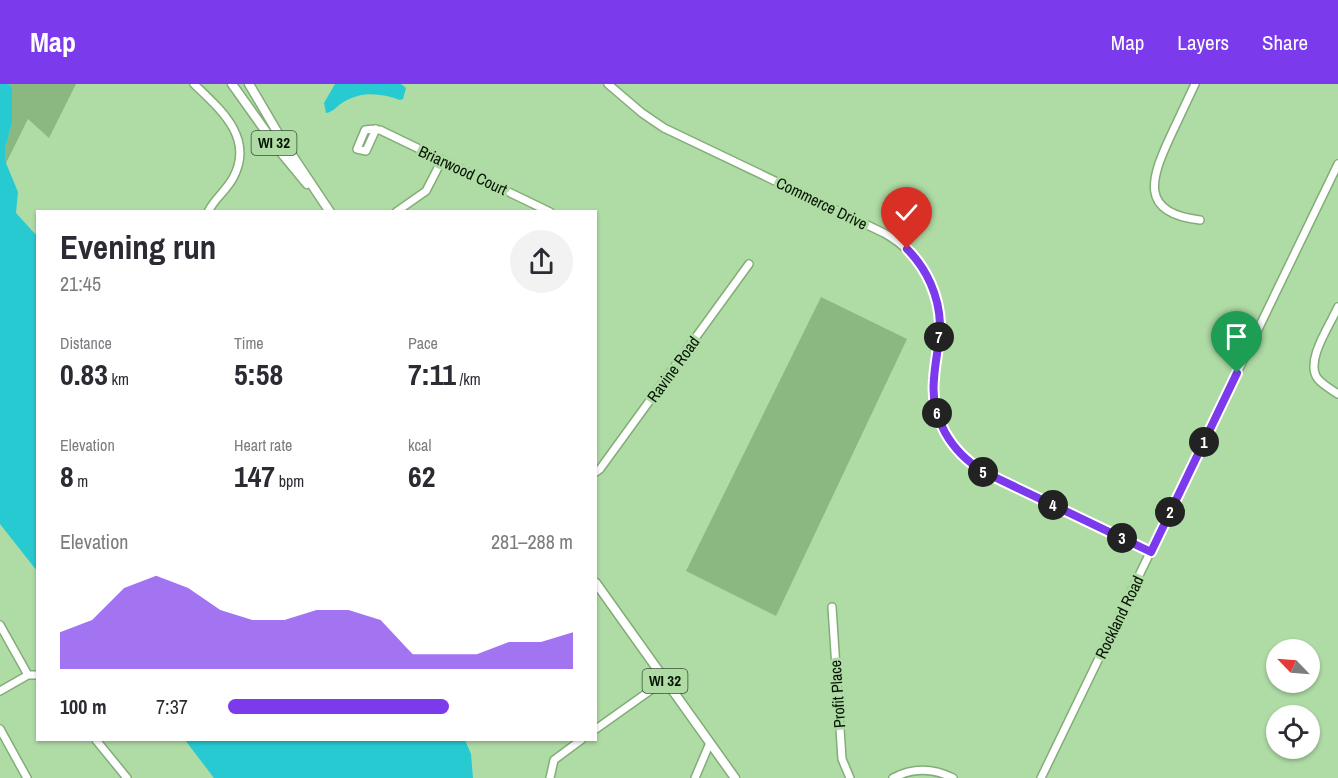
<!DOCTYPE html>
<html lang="en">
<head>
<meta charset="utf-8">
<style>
  body { margin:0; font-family:"Archivo Narrow",sans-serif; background:#f2f2f3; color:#2b2b33; height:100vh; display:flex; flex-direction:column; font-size:22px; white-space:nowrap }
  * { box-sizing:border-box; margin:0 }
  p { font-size:20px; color:#7c7c81 }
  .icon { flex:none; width:33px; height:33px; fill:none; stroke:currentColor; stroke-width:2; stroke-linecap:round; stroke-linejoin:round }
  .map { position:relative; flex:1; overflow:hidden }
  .drawer { position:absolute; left:36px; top:126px; width:561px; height:531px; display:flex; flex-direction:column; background:#fff; border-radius:0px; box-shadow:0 2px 4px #0004 }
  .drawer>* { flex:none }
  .needle { width:39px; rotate:295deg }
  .buttons { position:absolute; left:1266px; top:555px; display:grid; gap:12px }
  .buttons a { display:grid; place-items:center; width:54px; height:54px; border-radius:50%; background:#fff; box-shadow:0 2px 4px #0004; font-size:30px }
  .pin { position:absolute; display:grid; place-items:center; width:51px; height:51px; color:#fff; margin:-62px -26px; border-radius:50% 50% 50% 0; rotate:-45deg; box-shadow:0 0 6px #0007 }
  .pin .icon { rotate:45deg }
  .km { position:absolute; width:30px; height:30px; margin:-15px; border-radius:50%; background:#222; color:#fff; font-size:16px; line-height:30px; text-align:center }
  .round { display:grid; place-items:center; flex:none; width:63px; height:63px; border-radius:32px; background:#f2f2f3 }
  .head { display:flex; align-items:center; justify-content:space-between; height:102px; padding:0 24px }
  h1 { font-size:33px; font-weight:800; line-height:45px }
  .metrics { display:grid; grid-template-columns:repeat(3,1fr); gap:9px; height:102px; padding:6px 24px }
  .metrics div { display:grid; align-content:center }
  .metrics b { font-size:30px; font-weight:800 }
  .metrics small { font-size:16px; font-weight:400 }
  .metrics p { font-size:16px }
  .chart { height:168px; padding:12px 24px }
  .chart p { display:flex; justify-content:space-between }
  .chart svg { width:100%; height:108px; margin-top:6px; fill:#7c3aed; opacity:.7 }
  ul { padding:0 24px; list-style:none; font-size:20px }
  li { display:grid; grid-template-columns:96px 72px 1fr; align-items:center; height:45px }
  li i { height:15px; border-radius:8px; background:#7c3aed }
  header { display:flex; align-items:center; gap:36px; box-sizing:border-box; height:84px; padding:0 30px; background:#7c3aed; color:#fff }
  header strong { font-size:28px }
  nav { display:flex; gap:33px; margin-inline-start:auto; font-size:21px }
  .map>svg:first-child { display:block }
</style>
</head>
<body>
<header>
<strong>Map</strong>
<nav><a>Map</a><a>Layers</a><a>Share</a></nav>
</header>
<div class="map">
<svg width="1338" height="694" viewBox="0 0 1338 694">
  <rect width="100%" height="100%" fill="#afdba5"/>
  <path fill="#8bb780" d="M9 0H76L49 54 28 35 6 79 5 65 12 39V3Z
    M821 213 907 255 776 532 686 487Z"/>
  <path fill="#28cad1" d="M0 0H9L12 3V39L5 65 6 79 18 108 16 129 37 152V487L0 440Z
    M335 0H401L406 4 403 15 400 16C380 9 361 7 342 19 336 23 333 28 326 29L324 19Z
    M185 656H465L471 670 473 694H214Z"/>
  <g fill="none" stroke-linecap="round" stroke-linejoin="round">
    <g stroke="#83ad78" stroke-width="10">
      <path id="minor" d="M194 0C220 25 255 54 233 94 226 107 214 115 208 128
        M608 0 642 29 664 44 884 149C917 167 940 203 940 242 940 260 935 279 933 297 931 335 951 369 984 388L1151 468
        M1195 0C1187 17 1179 34 1171 51 1151 94 1138 129 1200 136
        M376 45 366 67 357 65 365 46C370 45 375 45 380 46L550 128
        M396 128 426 107 442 76
        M1338 223C1330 241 1304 278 1318 295 1323 301 1332 306 1338 310
        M596 388 600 385 749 180
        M832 523 842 675 850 694
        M0 541 28 591
        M28 591H38
        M0 607 28 591
        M0 645 27 694
        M596 645 665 596
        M96 656 127 694
        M550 694 554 676 581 656
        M695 694 709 661
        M893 694C914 683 933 684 953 694
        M1041 694 1338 80"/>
    </g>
    <g stroke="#83ad78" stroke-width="11">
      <path id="major" d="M232 0 279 66 307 100
        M249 0 282 56 330 128
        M596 499 735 694"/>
    </g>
    <use href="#minor" stroke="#fff" stroke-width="7"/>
    <use href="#major" stroke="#fff" stroke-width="8"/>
  </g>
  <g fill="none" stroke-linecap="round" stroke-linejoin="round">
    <g stroke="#fff" stroke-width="12">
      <path id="route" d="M907 165C927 185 939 212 940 240 940 258 935 277 934 295 930 334 951 368 984 388L1151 468 1237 289"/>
    </g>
    <use href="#route" stroke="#7c3aed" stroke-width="8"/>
  </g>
  <g text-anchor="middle" stroke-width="6" stroke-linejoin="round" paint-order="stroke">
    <g fill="#afdba5" stroke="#395034" stroke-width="1.5">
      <rect x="251.5" y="47" width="45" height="24" rx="4.5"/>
      <rect x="642.5" y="585" width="45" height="24" rx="4.5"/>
    </g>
    <g font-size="15" font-weight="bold" fill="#061503">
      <text x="274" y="64">WI 32</text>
      <text x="665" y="602">WI 32</text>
    </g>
    <g font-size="16" fill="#061503" stroke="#afdba5">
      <text transform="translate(463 86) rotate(25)" y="6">Briarwood Court</text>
      <text transform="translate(822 119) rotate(26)" y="6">Commerce Drive</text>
      <text transform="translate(673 285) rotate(-54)" y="6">Ravine Road</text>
      <text transform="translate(1119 533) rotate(-64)" y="6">Rockland Road</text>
      <text transform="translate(837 610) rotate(-94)" y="6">Profit Place</text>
    </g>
  </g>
</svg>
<div class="buttons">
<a><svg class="needle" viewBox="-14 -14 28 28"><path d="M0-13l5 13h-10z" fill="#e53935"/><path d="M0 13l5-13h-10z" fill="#7c7c81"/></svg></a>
<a><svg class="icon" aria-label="locate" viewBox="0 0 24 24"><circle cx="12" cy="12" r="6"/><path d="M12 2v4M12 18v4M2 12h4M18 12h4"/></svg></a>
</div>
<div class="pin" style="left:1237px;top:289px;background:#1e9e55"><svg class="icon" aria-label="arrive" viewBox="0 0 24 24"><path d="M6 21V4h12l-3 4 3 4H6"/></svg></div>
<div class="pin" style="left:907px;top:165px;background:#d93025"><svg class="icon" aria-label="check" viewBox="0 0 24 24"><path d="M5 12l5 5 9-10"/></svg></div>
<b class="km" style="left:1204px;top:358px">1</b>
<b class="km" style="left:1170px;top:428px">2</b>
<b class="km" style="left:1122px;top:454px">3</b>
<b class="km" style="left:1053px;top:421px">4</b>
<b class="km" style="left:983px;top:388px">5</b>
<b class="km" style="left:937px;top:329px">6</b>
<b class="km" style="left:939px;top:253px">7</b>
<section class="drawer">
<div class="head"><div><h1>Evening run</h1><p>21:45</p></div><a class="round"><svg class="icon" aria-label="share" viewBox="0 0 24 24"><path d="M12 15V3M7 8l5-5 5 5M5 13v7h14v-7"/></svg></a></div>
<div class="metrics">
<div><p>Distance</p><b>0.83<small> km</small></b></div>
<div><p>Time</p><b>5:58</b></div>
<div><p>Pace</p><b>7:11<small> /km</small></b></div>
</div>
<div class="metrics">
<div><p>Elevation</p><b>8<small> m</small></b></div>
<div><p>Heart rate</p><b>147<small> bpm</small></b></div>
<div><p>kcal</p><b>62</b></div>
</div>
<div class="chart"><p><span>Elevation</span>281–288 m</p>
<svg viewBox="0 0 160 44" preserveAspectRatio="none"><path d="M0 44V29L10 24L20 11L30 6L40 11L50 20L60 24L70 24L80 20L90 20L100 24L110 38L120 38L130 38L140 33L150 33L160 29V44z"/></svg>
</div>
<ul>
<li><b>100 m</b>7:37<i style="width:64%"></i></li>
</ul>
</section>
</div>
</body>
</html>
